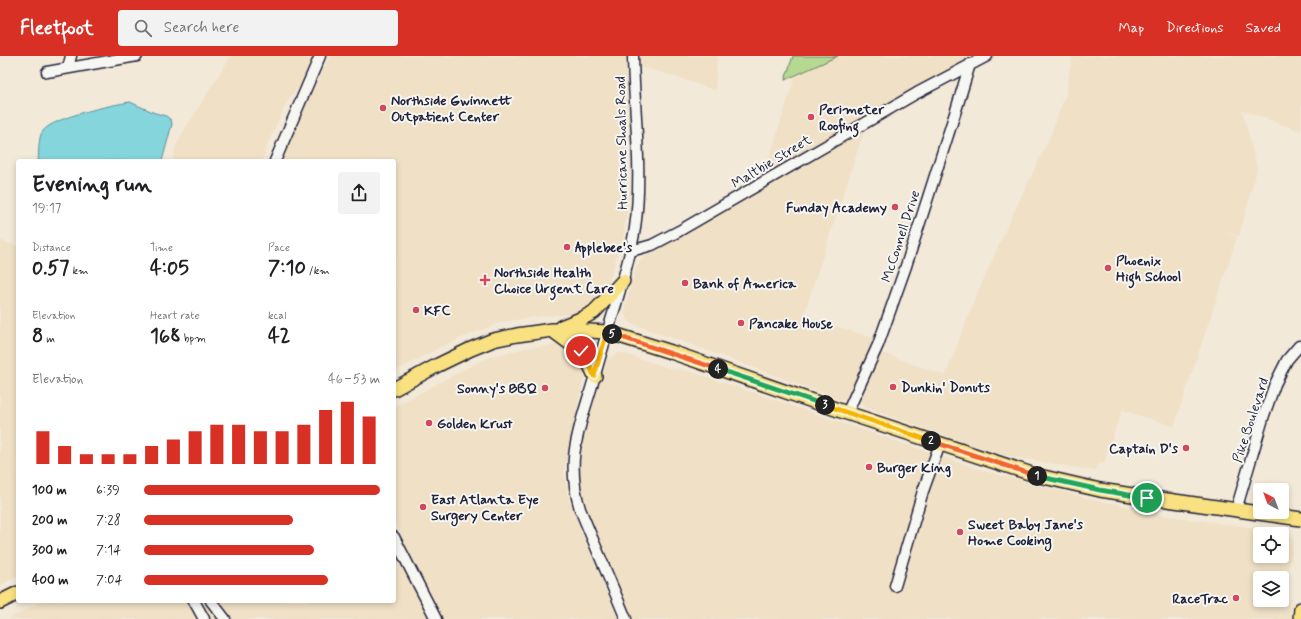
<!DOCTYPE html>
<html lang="en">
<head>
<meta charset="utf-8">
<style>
  body { margin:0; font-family:Mynerve,sans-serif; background:#f2f2f2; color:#202124; height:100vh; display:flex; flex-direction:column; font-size:15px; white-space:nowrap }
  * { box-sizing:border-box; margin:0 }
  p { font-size:13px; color:#757577 }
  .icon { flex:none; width:22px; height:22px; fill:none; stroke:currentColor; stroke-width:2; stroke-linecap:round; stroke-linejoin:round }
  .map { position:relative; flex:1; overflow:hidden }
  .panel { position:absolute; left:16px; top:103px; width:380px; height:444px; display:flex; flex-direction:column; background:#fff; border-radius:4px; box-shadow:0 2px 6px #0003 }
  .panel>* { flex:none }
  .needle { width:26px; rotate:319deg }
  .tools { position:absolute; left:1253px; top:427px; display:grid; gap:8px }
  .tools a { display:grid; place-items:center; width:36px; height:36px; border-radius:4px; background:#fff; box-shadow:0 2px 6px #0003; font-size:20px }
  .pin { position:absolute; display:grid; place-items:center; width:34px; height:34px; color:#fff; margin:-17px; border:2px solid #fff; border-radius:50%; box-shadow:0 1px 4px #0007 }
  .km { position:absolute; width:20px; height:20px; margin:-10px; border-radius:50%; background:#222; color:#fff; font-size:11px; line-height:20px; text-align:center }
  .round { display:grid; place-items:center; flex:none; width:42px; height:42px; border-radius:4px; background:#f2f2f2 }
  .head { display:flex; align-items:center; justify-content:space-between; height:68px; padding:0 16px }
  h1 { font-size:22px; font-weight:700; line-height:30px }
  .figures { display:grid; grid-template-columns:repeat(3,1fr); gap:6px; height:68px; padding:4px 16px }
  .figures div { display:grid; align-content:center }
  .figures b { font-size:20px; font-weight:700 }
  .figures small { font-size:11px; font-weight:400 }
  .figures p { font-size:11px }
  .chart { height:112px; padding:8px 16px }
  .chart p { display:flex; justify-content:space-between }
  .chart svg { width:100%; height:72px; margin-top:4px; stroke:#d93025; stroke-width:6 }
  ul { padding:0 16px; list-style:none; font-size:13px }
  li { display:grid; grid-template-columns:64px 48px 1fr; align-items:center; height:30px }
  li i { height:10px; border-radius:5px; background:#d93025 }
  header { display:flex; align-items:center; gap:24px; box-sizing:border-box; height:56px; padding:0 20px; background:#d93025; color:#fff }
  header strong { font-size:19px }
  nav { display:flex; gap:22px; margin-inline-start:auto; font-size:14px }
  .search { width:280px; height:36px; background:#f2f2f2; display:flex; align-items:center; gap:10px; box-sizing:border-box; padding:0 14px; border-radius:4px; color:#757577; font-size:15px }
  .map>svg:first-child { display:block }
</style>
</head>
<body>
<header>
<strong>Fleetfoot</strong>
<div class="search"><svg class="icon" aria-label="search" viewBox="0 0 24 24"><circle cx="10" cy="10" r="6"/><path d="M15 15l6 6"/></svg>Search here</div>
<nav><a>Map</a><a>Directions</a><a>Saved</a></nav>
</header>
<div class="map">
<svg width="1301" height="563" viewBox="0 0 1301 563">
  <rect width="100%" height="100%" fill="#f2e9d8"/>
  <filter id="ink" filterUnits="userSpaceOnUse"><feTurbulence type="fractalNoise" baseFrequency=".025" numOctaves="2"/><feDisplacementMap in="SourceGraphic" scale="8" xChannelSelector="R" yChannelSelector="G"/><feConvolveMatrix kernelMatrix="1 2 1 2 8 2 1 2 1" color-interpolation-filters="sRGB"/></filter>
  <g filter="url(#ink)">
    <path fill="#efe0c6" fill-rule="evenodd" d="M231 0H316L301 28 290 41 284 52 268 87 262 105H173L175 93 185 73Z
      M330 0H626L629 139 623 184 617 199 606 234 588 253 575 258 542 260 501 266 442 290 394 316V105H281L286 87Z
      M639 0H717L715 34 661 16 639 11Z
      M834 0H977L907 36 764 119 795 21Z
      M1072 0H1301V75L1242 54 1257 113 1239 180 1213 172 1237 181 1174 370 1122 354 1103 408 1099 407 1095 415 999 398 866 352 862 349 860 343 878 297 885 298 945 320 975 243 1006 173 1049 83 1066 38Z
      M865 72 803 260 876 283 851 338 848 341 841 344 701 292 633 268 626 262 624 256 625 252 637 209 644 201Z
      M0 185 18 190V520L0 529Z
      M557 289 565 290 575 295 584 309V320L567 398 564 417 567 436 572 453 618 563H440L405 496 402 481 394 466V351L465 313 490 301 527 292Z
      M621 297 669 312 692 316 984 415 1094 444 1153 455 1159 459 1285 476 1294 485 1289 511 1287 541 1291 556 1290 563H631L584 447 579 424 577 407 579 392 589 355 607 305 615 298ZM1260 478H1282V500H1260ZM1260 522H1282V544H1260Z
      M394 494 430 563H9L42 545H394Z"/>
    <path fill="#b5d892" stroke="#6c7d66" d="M793 0H838L785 24Z"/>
    <path fill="#84d6dc" stroke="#5d8e9c" d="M130 46 155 57 166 60 171 64 172 68 162 105H38C39 98 38 80 43 75 54 61 111 49 130 46Z"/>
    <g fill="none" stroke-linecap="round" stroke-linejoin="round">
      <g stroke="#22223b" stroke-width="13">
        <path id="minor" d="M68 12 71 0
          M47 16 137 0
          M275 105 320 0
          M631 195 652 189 679 175 917 37 987 0
          M847 357 878 289 906 210 957 51 970 8
          M1236 454 1264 359 1275 328 1287 304 1299 290H1301
          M394 481 436 563
          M895 530 923 435 940 388
          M194 545 204 563
          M211 545 225 563
          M626 563 580 453C565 403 579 374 593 326 600 300 608 274 616 248 623 223 631 198 635 172 643 115 634 57 633 0"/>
      </g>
      <g stroke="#22223b" stroke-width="16">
        <path id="major" d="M561 271 583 262 594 256 623 225
          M552 274 579 294 588 305 595 320
          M394 333 438 309 471 293 493 284 517 279 552 274H570L607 276 671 296 847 357 1035 419 1100 434 1139 440 1301 463
          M0 546 18 537
          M1300 563 1301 553"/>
      </g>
      <use href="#minor" stroke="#f6f6f2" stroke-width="10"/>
      <use href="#major" stroke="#f9e181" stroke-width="13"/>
    </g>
  </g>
  <g fill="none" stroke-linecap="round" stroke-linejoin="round" filter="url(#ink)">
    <g stroke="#fff" stroke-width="8">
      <path id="split-1" d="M1037 420 1100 434 1147 442"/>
    </g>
    <g stroke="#fff" stroke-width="8">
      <path id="split-2" d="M931 385 1037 420"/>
    </g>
    <g stroke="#fff" stroke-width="8">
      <path id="split-3" d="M825 349 931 385"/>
    </g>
    <g stroke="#fff" stroke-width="8">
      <path id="split-4" d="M718 313 825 349"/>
    </g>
    <g stroke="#fff" stroke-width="8">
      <path id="split-5" d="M612 278 718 313"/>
    </g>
    <g stroke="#fff" stroke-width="8">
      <path id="split-6" d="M581 295 588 305 594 320 607 276 612 278"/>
    </g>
    <use href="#split-1" stroke="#22a559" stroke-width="5"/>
    <use href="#split-2" stroke="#f0652b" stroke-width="5"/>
    <use href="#split-3" stroke="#f5b400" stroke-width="5"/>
    <use href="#split-4" stroke="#22a559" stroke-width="5"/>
    <use href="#split-5" stroke="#f0652b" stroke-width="5"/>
    <use href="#split-6" stroke="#f5b400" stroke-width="5"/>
  </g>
  <g fill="#d1495b" stroke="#f6f6f2" stroke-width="1.5">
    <circle cx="383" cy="52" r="4"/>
    <circle cx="811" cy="61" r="4"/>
    <circle cx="895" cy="151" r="4"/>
    <circle cx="567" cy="191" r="4"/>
    <circle cx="1108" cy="212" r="4"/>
    <path d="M483 218h4v4h4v4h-4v4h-4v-4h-4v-4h4z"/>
    <circle cx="685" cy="227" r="4"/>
    <circle cx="416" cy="254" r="4"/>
    <circle cx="741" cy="267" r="4"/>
    <circle cx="893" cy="331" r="4"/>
    <circle cx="545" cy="332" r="4"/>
    <circle cx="429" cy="367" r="4"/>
    <circle cx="1186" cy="392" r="4"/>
    <circle cx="869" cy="411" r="4"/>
    <circle cx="423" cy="451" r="4"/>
    <circle cx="960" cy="476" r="4"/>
    <circle cx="1236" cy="542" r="4"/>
  </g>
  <g text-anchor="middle" stroke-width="4" stroke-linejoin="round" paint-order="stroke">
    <g font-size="14" font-weight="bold" fill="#22223b" stroke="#f6f6f2" text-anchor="start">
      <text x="391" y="49">Northside Gwinnett<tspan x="391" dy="16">Outpatient Center</tspan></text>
      <text x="819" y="58">Perimeter<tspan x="819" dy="16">Roofing</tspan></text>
      <text x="887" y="156" text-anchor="end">Funday Academy</text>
      <text x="575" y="196">Applebee's</text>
      <text x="1116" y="209">Phoenix<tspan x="1116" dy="16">High School</tspan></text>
      <text x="494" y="221">Northside Health<tspan x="494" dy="16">Choice Urgent Care</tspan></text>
      <text x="693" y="232">Bank of America</text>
      <text x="424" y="259">KFC</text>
      <text x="749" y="272">Pancake House</text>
      <text x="901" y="336">Dunkin' Donuts</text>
      <text x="537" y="337" text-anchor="end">Sonny's BBQ</text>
      <text x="437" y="372">Golden Krust</text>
      <text x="1178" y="397" text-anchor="end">Captain D's</text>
      <text x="877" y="416">Burger King</text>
      <text x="431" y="448">East Atlanta Eye<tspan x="431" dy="16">Surgery Center</tspan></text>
      <text x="968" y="473">Sweet Baby Jane's<tspan x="968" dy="16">Home Cooking</tspan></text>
      <text x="1228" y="547" text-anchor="end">RaceTrac</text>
    </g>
    <g font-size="14" fill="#22223b" stroke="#f6f6f2">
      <text transform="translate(621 87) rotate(-91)" y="5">Hurricane Shoals Road</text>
      <text transform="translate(771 105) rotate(-31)" y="5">Maltbie Street</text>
      <text transform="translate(900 180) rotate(-72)" y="5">McConnell Drive</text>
      <text transform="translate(1250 364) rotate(-72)" y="5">Pike Boulevard</text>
    </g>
  </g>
</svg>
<div class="tools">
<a><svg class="needle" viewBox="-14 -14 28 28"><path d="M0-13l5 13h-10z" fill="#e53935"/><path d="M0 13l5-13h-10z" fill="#757577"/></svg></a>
<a><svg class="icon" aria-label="locate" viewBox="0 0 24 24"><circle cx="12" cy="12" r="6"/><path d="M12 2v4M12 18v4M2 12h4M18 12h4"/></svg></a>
<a><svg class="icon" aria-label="layers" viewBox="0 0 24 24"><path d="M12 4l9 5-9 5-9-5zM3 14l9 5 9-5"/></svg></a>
</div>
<div class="pin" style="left:1147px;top:442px;background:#1e9e55"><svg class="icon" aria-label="arrive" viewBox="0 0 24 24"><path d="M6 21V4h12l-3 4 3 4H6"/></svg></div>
<div class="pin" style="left:581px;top:295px;background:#d93025"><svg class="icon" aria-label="check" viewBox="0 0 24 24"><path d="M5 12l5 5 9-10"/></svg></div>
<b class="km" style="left:1037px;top:420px">1</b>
<b class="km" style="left:931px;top:385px">2</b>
<b class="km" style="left:825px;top:349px">3</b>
<b class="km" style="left:718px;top:313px">4</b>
<b class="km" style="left:612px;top:278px">5</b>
<section class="panel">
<div class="head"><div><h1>Evening run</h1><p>19:17</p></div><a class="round"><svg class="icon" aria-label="share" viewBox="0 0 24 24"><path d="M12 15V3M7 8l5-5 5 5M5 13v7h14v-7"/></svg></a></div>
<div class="figures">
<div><p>Distance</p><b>0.57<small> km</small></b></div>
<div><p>Time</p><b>4:05</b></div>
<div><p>Pace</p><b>7:10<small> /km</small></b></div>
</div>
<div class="figures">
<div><p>Elevation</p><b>8<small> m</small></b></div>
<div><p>Heart rate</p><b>168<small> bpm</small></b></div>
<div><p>kcal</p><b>42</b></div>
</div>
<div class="chart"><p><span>Elevation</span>46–53 m</p>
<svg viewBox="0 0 160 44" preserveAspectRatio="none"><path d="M5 44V24M15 44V33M25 44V38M35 44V38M45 44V38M55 44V33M65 44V29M75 44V24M85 44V20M95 44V20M105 44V24M115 44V24M125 44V20M135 44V11M145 44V6M155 44V15"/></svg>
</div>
<ul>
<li><b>100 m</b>6:39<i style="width:100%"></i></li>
<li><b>200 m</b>7:28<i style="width:63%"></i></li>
<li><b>300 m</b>7:14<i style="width:72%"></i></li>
<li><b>400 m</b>7:04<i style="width:78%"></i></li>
</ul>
</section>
</div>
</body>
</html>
